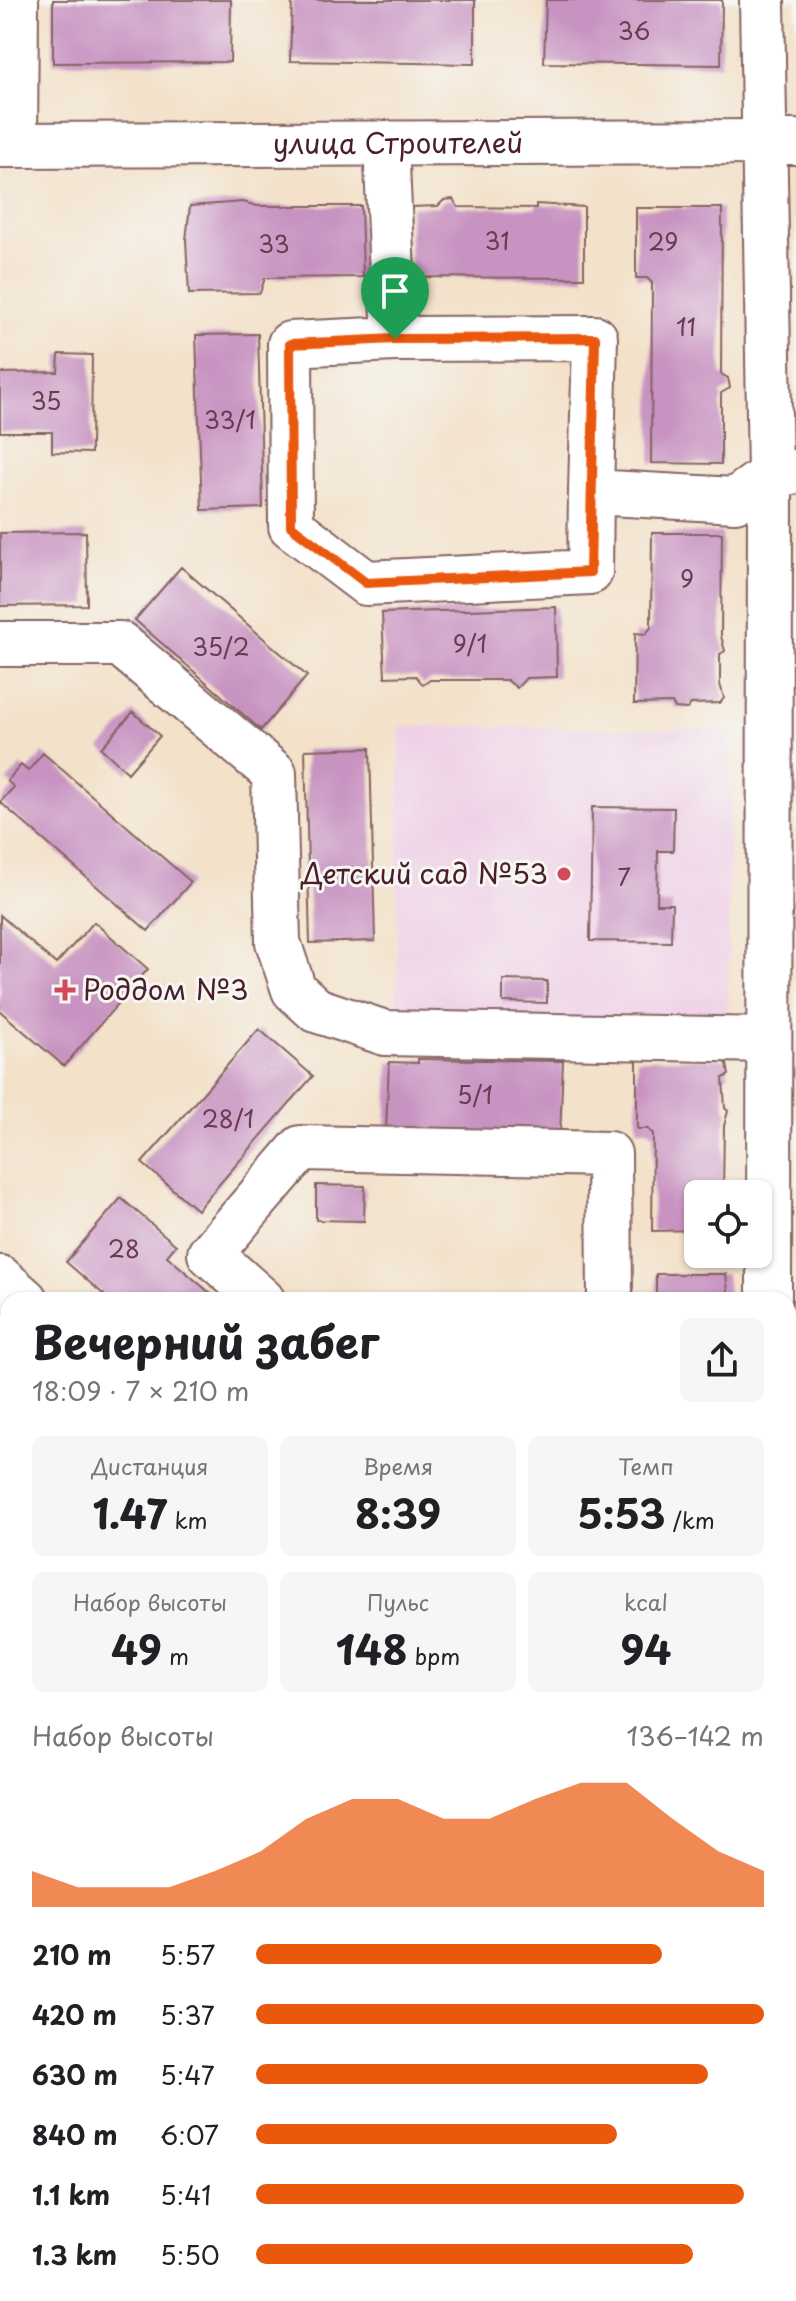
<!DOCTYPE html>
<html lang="ru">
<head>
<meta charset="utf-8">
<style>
  body { margin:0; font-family:"Playpen Sans",sans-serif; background:#f6f6f6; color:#202124; height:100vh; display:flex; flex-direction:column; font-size:30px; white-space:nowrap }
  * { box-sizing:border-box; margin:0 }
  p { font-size:26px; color:#757577 }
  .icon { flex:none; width:44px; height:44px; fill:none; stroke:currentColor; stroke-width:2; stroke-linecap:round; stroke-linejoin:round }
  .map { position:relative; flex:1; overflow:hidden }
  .drawer { position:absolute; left:0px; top:1292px; width:796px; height:1010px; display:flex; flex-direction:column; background:#fff; border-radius:24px 24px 0 0; box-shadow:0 2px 6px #0004 }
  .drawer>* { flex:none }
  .buttons { position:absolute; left:684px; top:1180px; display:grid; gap:16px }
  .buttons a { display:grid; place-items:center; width:88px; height:88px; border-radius:12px; background:#fff; box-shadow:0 2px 6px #0004; font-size:40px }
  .pin { position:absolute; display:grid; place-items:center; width:68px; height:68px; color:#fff; margin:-82px -34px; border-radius:50% 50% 50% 0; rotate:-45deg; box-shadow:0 0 8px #0007 }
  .pin .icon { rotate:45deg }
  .round { display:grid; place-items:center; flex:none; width:84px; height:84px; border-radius:12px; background:#f6f6f6 }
  .headline { display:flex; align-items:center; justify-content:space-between; height:136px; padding:0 32px }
  h1 { font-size:44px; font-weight:700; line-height:60px }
  .figures { display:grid; grid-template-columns:repeat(3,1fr); gap:12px; height:136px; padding:8px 32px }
  .figures div { display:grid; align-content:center; border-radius:12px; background:#f6f6f6; text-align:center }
  .figures b { font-size:40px; font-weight:700 }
  .figures small { font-size:22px; font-weight:400 }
  .figures p { font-size:22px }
  .chart { height:224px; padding:16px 32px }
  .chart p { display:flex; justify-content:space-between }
  .chart svg { width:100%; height:144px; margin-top:8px; fill:#ea580c; opacity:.7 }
  ul { padding:0 32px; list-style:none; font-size:26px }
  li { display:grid; grid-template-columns:128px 96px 1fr; align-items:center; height:60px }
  li i { height:20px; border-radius:10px; background:#ea580c }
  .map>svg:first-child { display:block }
</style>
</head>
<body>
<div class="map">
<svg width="796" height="2301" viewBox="0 0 796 2301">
  <rect width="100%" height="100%" fill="#f6f6f2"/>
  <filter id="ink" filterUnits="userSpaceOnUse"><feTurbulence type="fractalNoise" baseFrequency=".0125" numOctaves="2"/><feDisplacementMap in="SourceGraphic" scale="16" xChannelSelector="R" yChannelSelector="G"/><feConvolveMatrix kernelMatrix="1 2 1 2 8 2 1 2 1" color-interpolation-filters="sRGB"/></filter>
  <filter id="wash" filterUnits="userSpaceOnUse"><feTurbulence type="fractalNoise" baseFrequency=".006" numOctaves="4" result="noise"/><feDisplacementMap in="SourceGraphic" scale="32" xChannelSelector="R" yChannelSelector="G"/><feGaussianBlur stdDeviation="1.8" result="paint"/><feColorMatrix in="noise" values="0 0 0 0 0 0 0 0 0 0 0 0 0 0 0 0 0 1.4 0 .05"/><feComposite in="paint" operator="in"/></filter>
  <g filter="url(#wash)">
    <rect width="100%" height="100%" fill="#f3e1c9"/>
    <path fill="#efd0e7" d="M400 726 730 730 728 1022 396 1018Z"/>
    <path fill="#89d896" stroke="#6a7c60" stroke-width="2" d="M0 1418 8 1425V2294H788V2213L796 2205V2301H0Z"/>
    <path fill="#6eb87f" stroke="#5c6c55" stroke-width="2" d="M0 1439 8 1446V1597L0 1589Z
      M0 1669 8 1675V1986L0 1989Z
      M0 2036 8 2056V2184L0 2188Z"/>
    <g id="blocks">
      <path fill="#c893c1" d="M53 0H231L230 62 53 63Z
        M292 0H475V64L290 61Z
        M546 0H722L721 65 544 63Z
        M453 199 458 207 536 208V204L584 207V278L410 277V207L438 206 444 200Z
        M243 202 257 206H361L363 277 265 278 260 293 189 294 186 240 190 206Z
        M636 208H722L721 374 728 378 730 388 721 393V464L651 463 652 283 647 278H636Z
        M258 334 263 508 202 510 196 335Z
        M59 354 92 355 91 453 52 452V432H0V373L58 372Z
        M86 532 87 605 0 606V533Z
        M652 533H722L721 636 725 651 720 654V684L724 698 720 703 691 704 687 709 675 708 672 703 634 704 635 633 646 634 651 627Z
        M181 567 307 676 261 730 135 620Z
        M556 607 557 677 526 678 517 688 507 680H430L423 685 416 676 385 677 382 613Z
        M133 712 160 736 128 773 101 748Z
        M370 748 375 941 310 943 305 750Z
        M43 753 191 882 148 931 0 802 14 787 7 781 21 765 28 771Z
        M592 807 674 808 673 851H658L657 904H672L671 942 590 941Z
        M0 915 56 964 94 922 148 969 64 1066 0 1011Z
        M503 980 547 981V1003L503 1002Z
        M259 1029 313 1076 197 1210 142 1163Z
        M418 1059 563 1061 560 1136 386 1130 389 1062 418 1063Z
        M637 1059H723L727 1064 729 1075 723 1078 725 1108 728 1111 724 1126 723 1194H698V1230L652 1231 653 1134 648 1129H637Z
        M316 1185 365 1186 364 1221 316 1220Z
        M121 1198 176 1245 167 1256 218 1300H110L66 1262Z
        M656 1274H726L729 1300H656Z
        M52 2294H250L258 2301H60Z"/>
    </g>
  </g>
  <g filter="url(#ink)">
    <use href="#blocks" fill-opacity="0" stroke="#856362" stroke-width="2"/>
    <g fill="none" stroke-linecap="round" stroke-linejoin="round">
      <g stroke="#856362" stroke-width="48">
        <g id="minor">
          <path d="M762 0 770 475 769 1300"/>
          <path d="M386 143 395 339 290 344 291 526 366 583 590 572 591 492"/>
          <path id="s1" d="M0 145 796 142"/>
          <path d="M15 145 16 0"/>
          <path d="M395 339 595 338 591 492 735 500 770 475 794 472"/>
          <path d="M0 644H120L274 773 278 942 294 990 316 1010 385 1033 769 1040"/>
          <path d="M262 1300 210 1254 301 1148 609 1154 610 1300"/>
          <path d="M788 1339H796"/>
          <path d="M788 1647 796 1646"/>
          <path d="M788 1847 796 1879"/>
          <path d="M0 1951 8 1975"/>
          <path d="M287 2294 295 2301"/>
        </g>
      </g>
      <g stroke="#856362" stroke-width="48">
        <path id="major" d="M0 1278 25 1300
          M0 1358 8 1365
          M788 1920 796 1924
          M788 2037 796 2041"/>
      </g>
      <path stroke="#856362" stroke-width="5" stroke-dasharray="2 6" stroke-linecap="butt" d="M796 1610V1539
        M0 2223 8 2215
        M544 2294 553 2301
        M665 2301 670 2294"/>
      <use href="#minor" stroke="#fff" stroke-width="44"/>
      <use href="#major" stroke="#fff" stroke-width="44"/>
      <path stroke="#4a1f2b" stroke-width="2" d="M0 1315 8 1322
        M0 1337 8 1344
        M788 1984 796 1987
        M788 2004 796 2007"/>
    </g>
  </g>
  <g fill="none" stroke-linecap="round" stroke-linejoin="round" filter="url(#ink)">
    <g stroke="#fff" stroke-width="16">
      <path id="route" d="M595 338 590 572 366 583 291 526 290 344 395 339Z"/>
    </g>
    <use href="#route" stroke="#ea580c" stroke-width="10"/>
  </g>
  <g fill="#d1495b" stroke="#f6f6f2" stroke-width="3">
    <circle cx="564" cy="874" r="8"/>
    <path d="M61 978h8v8h8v8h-8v8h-8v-8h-8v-8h8z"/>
  </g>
  <g text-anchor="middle" stroke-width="6" stroke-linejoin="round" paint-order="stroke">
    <g font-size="24" fill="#6a3c50">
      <text x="634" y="40">36</text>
      <text x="497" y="250">31</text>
      <text x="663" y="251">29</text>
      <text x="274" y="253">33</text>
      <text x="686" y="336">11</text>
      <text x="46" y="410">35</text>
      <text x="230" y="429">33/1</text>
      <text x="687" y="588">9</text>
      <text x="470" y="653">9/1</text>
      <text x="221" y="656">35/2</text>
      <text x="624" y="886">7</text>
      <text x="475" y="1104">5/1</text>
      <text x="228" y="1128">28/1</text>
      <text x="124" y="1258">28</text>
    </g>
    <g font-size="28" fill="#4a1f2b" stroke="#f6f6f2">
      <text dy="10" stroke="none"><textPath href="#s1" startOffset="398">улица Строителей</textPath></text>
    </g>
    <g font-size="28" fill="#4a1f2b" stroke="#f6f6f2" text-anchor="end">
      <text x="548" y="884">Детский сад №53</text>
      <text x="83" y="1000" text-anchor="start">Роддом №3</text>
    </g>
  </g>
</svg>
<div class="buttons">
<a><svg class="icon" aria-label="locate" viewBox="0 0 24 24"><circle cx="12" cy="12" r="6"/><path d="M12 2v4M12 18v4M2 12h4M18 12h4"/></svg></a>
</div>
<div class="pin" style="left:395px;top:339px;background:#1e9e55"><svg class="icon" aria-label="arrive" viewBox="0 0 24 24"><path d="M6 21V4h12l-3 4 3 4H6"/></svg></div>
<section class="drawer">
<div class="headline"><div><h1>Вечерний забег</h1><p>18:09 · 7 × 210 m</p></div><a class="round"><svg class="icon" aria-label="share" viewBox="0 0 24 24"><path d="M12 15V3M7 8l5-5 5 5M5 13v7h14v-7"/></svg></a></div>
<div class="figures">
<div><p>Дистанция</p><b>1.47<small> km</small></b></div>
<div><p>Время</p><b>8:39</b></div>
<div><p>Темп</p><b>5:53<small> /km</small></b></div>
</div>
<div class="figures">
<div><p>Набор высоты</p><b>49<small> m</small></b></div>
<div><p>Пульс</p><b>148<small> bpm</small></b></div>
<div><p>kcal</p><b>94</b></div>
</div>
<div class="chart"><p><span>Набор высоты</span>136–142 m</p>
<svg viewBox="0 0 160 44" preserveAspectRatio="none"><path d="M0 44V33L10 38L20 38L30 38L40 33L50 27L60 17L70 11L80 11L90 17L100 17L110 11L120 6L130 6L140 17L150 27L160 33V44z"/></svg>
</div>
<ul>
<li><b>210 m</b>5:57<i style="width:80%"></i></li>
<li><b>420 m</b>5:37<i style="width:100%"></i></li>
<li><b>630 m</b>5:47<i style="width:89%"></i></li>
<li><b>840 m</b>6:07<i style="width:71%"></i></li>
<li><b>1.1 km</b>5:41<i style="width:96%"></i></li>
<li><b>1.3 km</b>5:50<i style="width:86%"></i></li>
</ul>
</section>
</div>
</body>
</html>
